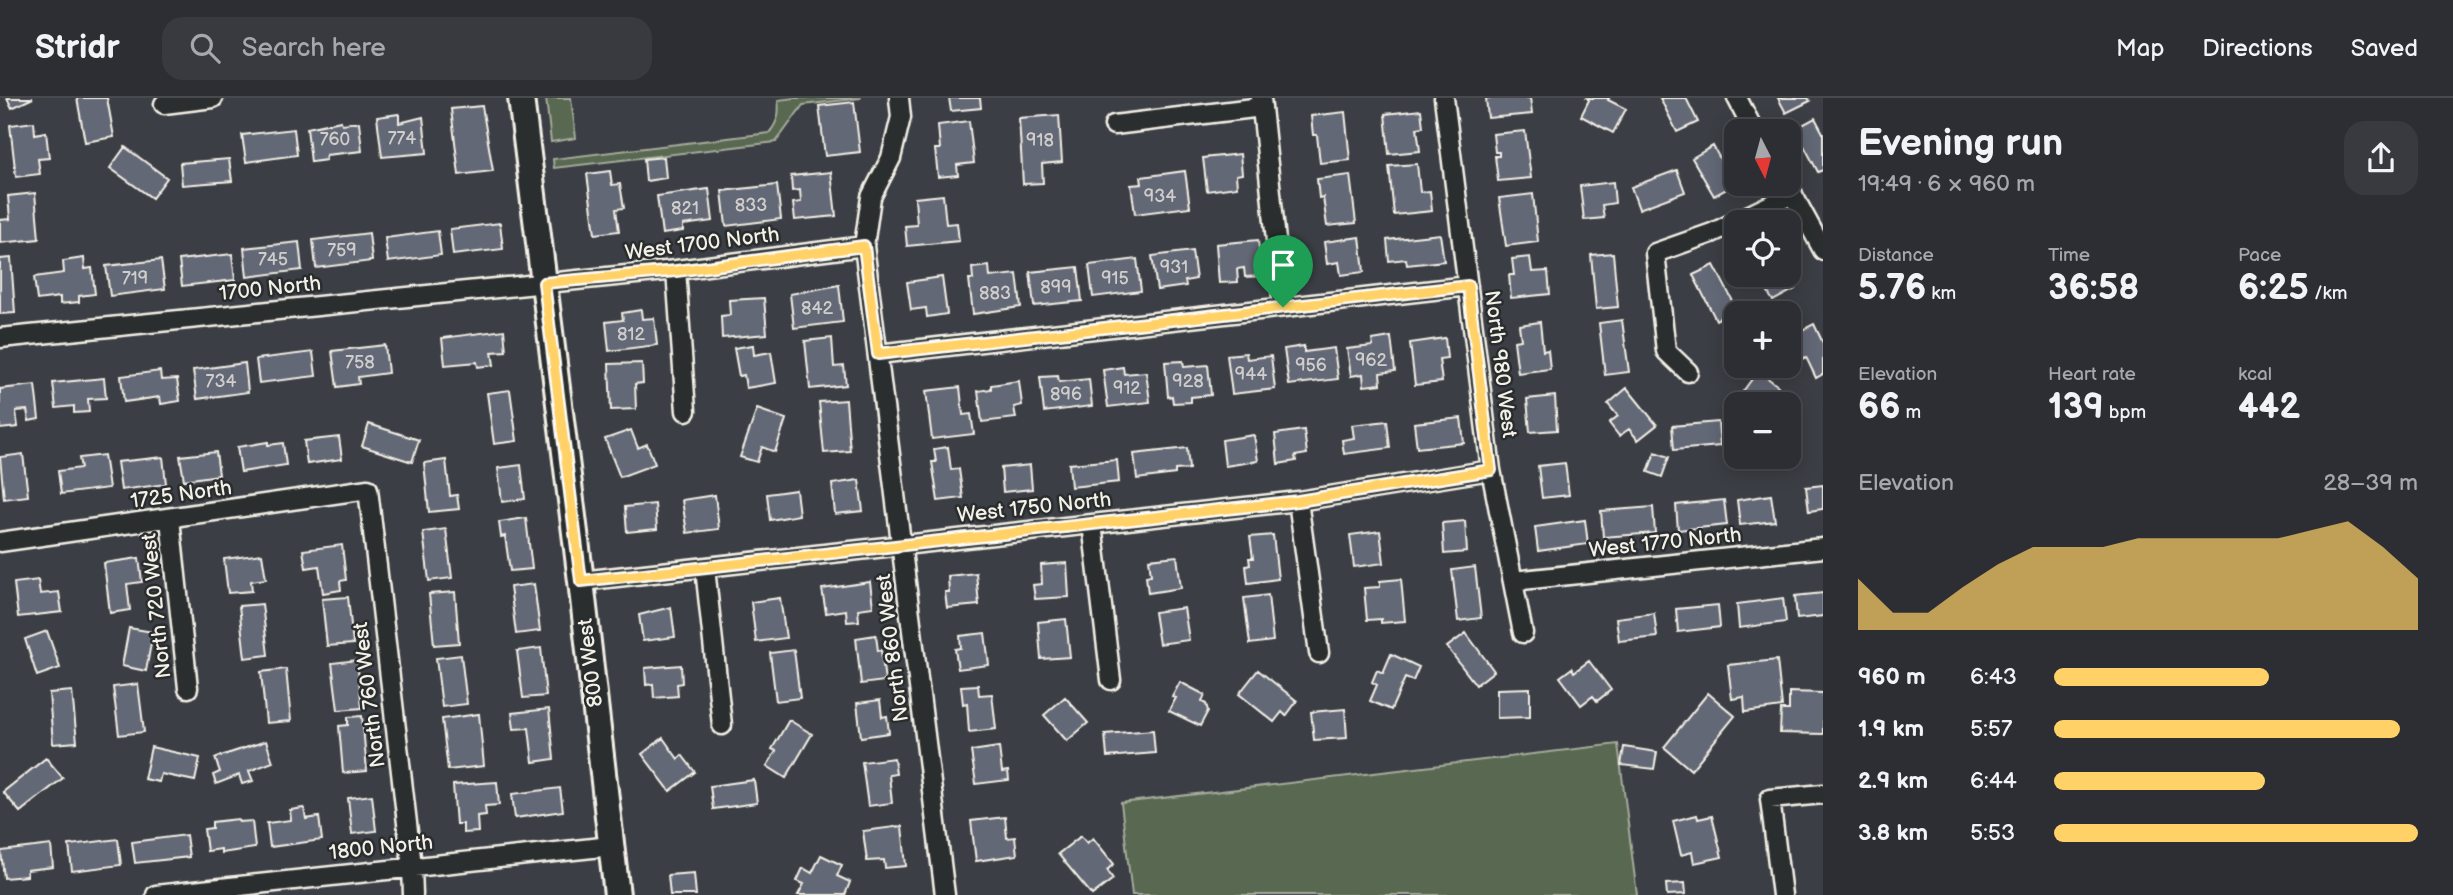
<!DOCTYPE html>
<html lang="en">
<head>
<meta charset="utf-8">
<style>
  body { margin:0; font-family:"Balsamiq Sans",sans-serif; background:#383a3f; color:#f1f3f6; height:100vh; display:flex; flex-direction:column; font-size:26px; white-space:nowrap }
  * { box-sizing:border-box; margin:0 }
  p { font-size:23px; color:#a6a8ac }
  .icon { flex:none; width:38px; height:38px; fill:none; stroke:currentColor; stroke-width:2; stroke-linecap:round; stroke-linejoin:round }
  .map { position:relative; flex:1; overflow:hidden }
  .side { display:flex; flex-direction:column; background:#2c2e33; width:630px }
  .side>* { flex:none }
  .needle { width:46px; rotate:174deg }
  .buttons { position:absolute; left:1724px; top:21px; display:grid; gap:14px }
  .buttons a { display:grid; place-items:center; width:77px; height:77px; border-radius:14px; background:#2c2e33; box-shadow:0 4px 18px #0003,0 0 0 2px #484a4e; font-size:35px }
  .pin { position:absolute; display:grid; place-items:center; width:60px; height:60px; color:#fff; margin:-72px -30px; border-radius:50% 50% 50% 0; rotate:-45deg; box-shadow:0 0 7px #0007 }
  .pin .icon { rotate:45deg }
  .round { display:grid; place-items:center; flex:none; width:74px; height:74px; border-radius:21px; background:#383a3f }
  .head { display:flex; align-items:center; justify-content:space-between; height:119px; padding:0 35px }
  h1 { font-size:38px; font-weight:800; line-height:52px }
  .metrics { display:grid; grid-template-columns:repeat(3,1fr); gap:10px; height:119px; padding:7px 35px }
  .metrics div { display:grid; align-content:center }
  .metrics b { font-size:35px; font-weight:800 }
  .metrics small { font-size:19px; font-weight:400 }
  .metrics p { font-size:19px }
  .chart { height:196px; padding:14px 35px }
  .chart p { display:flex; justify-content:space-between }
  .chart svg { width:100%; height:126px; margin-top:7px; fill:#ffd166; opacity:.7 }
  ul { padding:0 35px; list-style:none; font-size:23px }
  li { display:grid; grid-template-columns:112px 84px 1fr; align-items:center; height:52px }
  li i { height:18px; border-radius:9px; background:#ffd166 }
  header { display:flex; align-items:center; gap:42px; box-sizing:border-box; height:98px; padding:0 35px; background:#2c2e33; border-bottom:2px solid #484a4e }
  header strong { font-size:33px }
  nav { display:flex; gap:38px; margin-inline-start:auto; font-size:24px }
  .search { width:490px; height:63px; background:#383a3f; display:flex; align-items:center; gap:18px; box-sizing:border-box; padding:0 24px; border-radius:21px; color:#a6a8ac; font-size:26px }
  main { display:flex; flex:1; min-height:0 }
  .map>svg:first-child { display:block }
</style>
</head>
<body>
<header>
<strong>Stridr</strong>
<div class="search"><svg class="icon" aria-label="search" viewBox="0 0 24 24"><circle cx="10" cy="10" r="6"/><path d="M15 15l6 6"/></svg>Search here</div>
<nav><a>Map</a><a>Directions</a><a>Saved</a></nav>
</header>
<main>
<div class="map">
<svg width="1823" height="797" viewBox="0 0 1823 797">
  <rect width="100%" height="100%" fill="#3b3e44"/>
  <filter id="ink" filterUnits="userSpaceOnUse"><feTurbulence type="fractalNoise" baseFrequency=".0143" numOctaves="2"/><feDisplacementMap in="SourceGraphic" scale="14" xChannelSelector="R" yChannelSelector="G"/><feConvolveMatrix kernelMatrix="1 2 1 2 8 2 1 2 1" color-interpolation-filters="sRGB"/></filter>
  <g filter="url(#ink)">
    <path fill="#596851" stroke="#a6ac9c" stroke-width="2" d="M546 0H571L576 40 551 44Z
      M794 0H861L803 7 776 44 554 70 553 61 769 35C778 24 780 15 778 2Z
      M1618 646 1637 797H1132L1121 705Z"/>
    <path fill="#646776" stroke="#f4f1e8" stroke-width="2" d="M7 0H33L12 10Z
      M77 0H107L114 39 85 44Z
      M949 0H980L981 10 951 13Z
      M1486 0H1530L1532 16 1488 20Z
      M1587 0H1609L1608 2 1626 11 1613 35 1581 18 1589 2Z
      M1660 0H1686L1698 24 1677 34Z
      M1778 0H1808L1810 3 1786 15Z
      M854 4 860 54 825 58 819 8Z
      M482 8 493 73 459 77 451 11Z
      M1421 12 1423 29 1417 30 1420 53 1389 56 1385 16Z
      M1345 14 1350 62 1320 65 1317 37H1313L1311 18Z
      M399 16V25L423 19 427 55 382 59 377 19Z
      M1059 17 1062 64 1042 66 1043 85 1023 86 1019 20Z
      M1815 20 1823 35V72L1818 74 1795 31Z
      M341 23 342 26 359 24 362 53 326 57V62L311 64 307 30Z
      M969 23 974 65 957 67 958 77 938 79 935 51H940L938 27Z
      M34 24 35 36 46 34 49 60 38 61 40 76 16 79 10 27Z
      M294 31 297 57 246 64 242 37Z
      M1525 33 1531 80 1498 83 1495 58H1499V54H1495L1493 36Z
      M1713 48 1734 87 1714 98 1692 60Z
      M125 49 167 80 152 100 110 70Z
      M1240 56 1242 76 1236 77 1237 89 1207 93 1203 60Z
      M664 59 666 80 646 83 644 61Z
      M229 61 232 83 182 87 180 65Z
      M1417 66 1420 94 1430 93 1432 113 1394 117 1389 68Z
      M1677 72 1685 94 1639 111 1631 89Z
      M610 73 612 87 620 86 624 110 616 111 619 133 595 136 587 76Z
      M1185 73 1190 109 1135 116 1131 87 1142 86 1141 79Z
      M831 74 836 118 795 122 793 105 801 104 800 92 792 93 791 78Z
      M1350 77 1356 125 1327 128 1323 99 1319 100 1317 81Z
      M1613 84 1615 105 1602 107 1604 120 1584 122 1580 88Z
      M777 87 781 121 726 128 722 93Z
      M709 91 713 123 683 127V133L662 136 657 98Z
      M35 95 39 141 0 145V122L10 121 8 98Z
      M1533 96 1538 144 1506 148 1499 100Z
      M943 97 946 126 957 125 959 143 907 148 905 128 917 127 915 100Z
      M500 125 503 151 453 157 450 131Z
      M438 133 441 157 388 164 385 140Z
      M369 135 372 163 316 170 313 142Z
      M1440 136 1444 163 1407 167 1406 161 1389 163 1387 142Z
      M1360 139 1364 174 1341 177 1339 164 1327 166 1324 144Z
      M1258 142 1262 178 1245 179 1244 170 1237 171 1238 184 1219 185 1216 146Z
      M299 144 302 172 247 179 244 150Z
      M1192 153 1196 181 1185 183 1186 188 1157 192 1152 158Z
      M1613 155 1618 209 1596 211 1591 157Z
      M232 156 235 182 182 188 179 162Z
      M1530 159 1532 174 1548 173 1550 196 1511 200 1509 177H1514L1512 161Z
      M11 160 15 215 0 216V161Z
      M84 160 85 171 92 170 95 196 79 198V204L60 206V199L37 202 34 179 64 175 63 163Z
      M1137 161 1141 193 1093 199 1089 167Z
      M161 162 165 191 110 198 106 168Z
      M1714 167 1737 211 1716 222 1693 177Z
      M989 168 990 179 1017 176 1021 209 973 216 969 181H973L972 170Z
      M1078 169 1082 203 1034 208 1030 174Z
      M1757 177H1787L1795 191 1773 203Z
      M942 179 947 216 927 219 926 210 911 212 907 184Z
      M839 187 843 224 794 230 790 196Z
      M764 200 767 236 722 240 721 218 730 217 729 202Z
      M641 212 642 221 654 220 657 247 609 253 606 224 623 222 622 215Z
      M1622 222 1629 274 1605 277 1599 225Z
      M1540 224 1543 253 1548 252 1550 271 1518 275 1514 243 1521 242 1519 227Z
      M1814 226 1823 245V276L1816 280 1806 259 1798 263 1788 244V239Z
      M504 232 506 253 492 254 494 267 478 269 477 264 445 267 442 240Z
      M1391 239 1395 273 1380 275 1381 286 1364 288 1363 276 1351 278 1347 251 1373 248 1372 242Z
      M832 240 834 269 844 268 846 287 810 291 805 243Z
      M1445 240 1447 260 1439 261 1442 284 1415 287 1410 245Z
      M385 247 388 275 358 279 359 286 337 289 332 253Z
      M753 247 754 257 771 254 776 285 746 290 744 277 739 278 734 250Z
      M1304 248V254L1334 250 1338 281 1289 287 1284 251Z
      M313 254 316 278 259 285 256 261Z
      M1246 255 1247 261 1271 258 1275 291 1232 296 1227 257Z
      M1183 263 1184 269 1208 267 1211 297 1191 299V304L1173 305 1172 298 1168 299 1165 264Z
      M245 265 248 294 197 301 193 272Z
      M642 265 643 285 635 286 636 311 611 312 609 266Z
      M1123 269 1124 276 1146 274 1150 304 1108 309 1103 272Z
      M160 273 161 282 177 281 180 303 161 306 160 299 124 304 121 278Z
      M1758 273 1778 288 1764 306H1736V322L1727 315Z
      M1058 278 1059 284 1089 281 1092 308 1044 314 1040 279Z
      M104 280 106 300 88 301 89 314 74 315V308L56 310 53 285Z
      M1019 283 1022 307 1014 309 1016 320 982 324 978 293 991 291V287Z
      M35 287 39 321 29 323 27 312 16 313 18 329 0 331V291Z
      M960 289 963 317 971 316 974 336 932 341 926 293Z
      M1627 290 1657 327 1638 342 1629 331 1619 338 1609 325 1618 318 1608 306Z
      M510 292 517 343 494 346 487 295Z
      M1555 298 1557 332 1530 334 1527 301Z
      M846 302 850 353 824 355 819 304Z
      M757 311 786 321 775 354 762 349 757 364 740 359Z
      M1461 320 1464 345 1417 350 1414 325Z
      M1387 323 1390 350 1344 356 1342 342 1354 340 1352 327Z
      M1718 324 1720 348 1674 352 1672 328Z
      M369 326 419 342 412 364 362 348Z
      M631 332 638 350 647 346 655 366 620 379 605 341Z
      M1304 332 1307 356 1295 358 1296 363 1278 366 1275 336Z
      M1254 337 1258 363 1225 368 1222 342Z
      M339 339 342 361 307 366 304 343Z
      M268 344V347L283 345 286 367 241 374 237 349Z
      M948 349 951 372 959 371 963 400 938 403 932 364H936L934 351Z
      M1187 350 1189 371 1175 372V376L1137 381 1134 356Z
      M216 354 219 377 184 382 180 358Z
      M1655 354 1669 359 1662 379 1648 374Z
      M23 356 28 398 4 401 0 359Z
      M104 357 109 390 61 396 58 373 81 370 79 360Z
      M163 359 166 386 121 392 117 364Z
      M446 362 450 398 457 397 459 411 429 414 424 365Z
      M1117 362 1119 384 1071 389 1069 366Z
      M1565 365 1569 397 1542 400 1538 368Z
      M521 367 525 401 502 404 498 370Z
      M1030 367 1032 391 1003 394 1001 370Z
      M859 382 863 413 835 416 832 386Z
      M1823 387V411L1809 413 1806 389Z
      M796 392 799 417 770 422 767 396Z
      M715 397 719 431 687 435 682 402Z
      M1771 397 1775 423 1740 427 1737 402Z
      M1724 402 1727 427 1678 432 1676 407Z
      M655 406 657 431 627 434 625 409Z
      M1653 409 1655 435 1603 439 1601 413Z
      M526 420 532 471 510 473 505 438 501 439 499 424Z
      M1585 422 1588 446 1538 453 1535 429Z
      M1465 423 1467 454 1444 456 1442 425Z
      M446 431 452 480 429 483 423 434Z
      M1380 433 1384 465 1354 469 1350 437Z
      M1273 437 1278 481 1248 485 1246 468 1250 467 1249 460H1253L1250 439Z
      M342 447 346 482 340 483 341 492 323 495 319 468 306 470 303 452Z
      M262 456 266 481 251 483 252 493 228 495 224 461Z
      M1177 458 1181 490 1148 495 1146 478 1151 477 1149 461Z
      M139 460 142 484 127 486 130 512 110 515 104 465Z
      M1067 465 1069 499 1035 501 1033 487 1042 486 1041 467Z
      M1475 469 1481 520 1458 523 1452 472Z
      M976 475 979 507 947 510 945 494H949L948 478Z
      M1401 481 1405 523 1381 525V521L1367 522 1364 490 1380 489V483Z
      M38 482 40 496 59 494 62 514 18 519 14 485Z
      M870 484 873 509 858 511 859 523 847 524 846 512 826 515 822 491Z
      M534 486 540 533 516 536 510 489Z
      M455 494 459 545 434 547 429 496Z
      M1823 495V518L1797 521 1795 498Z
      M1268 497 1273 543 1250 546 1244 500Z
      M348 499 353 546 327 548 322 501Z
      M780 500 786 540 756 544 751 504Z
      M1783 500 1786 524 1739 530 1737 506Z
      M262 506 268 557 245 560 239 508Z
      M1718 507 1720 529 1678 534 1676 511Z
      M671 509 675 539 643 543 639 517Z
      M1184 510 1189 542 1159 546 1154 514Z
      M1654 515 1657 539 1619 543 1616 520Z
      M1066 521 1070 559 1041 561 1038 524Z
      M129 530 153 534 146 573 122 568Z
      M47 533 60 570 37 578 25 541Z
      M985 535 989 567 958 571 955 551 961 550 960 538Z
      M1466 535 1494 573 1476 587 1447 549Z
      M876 537 878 553 881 552 885 583 861 586 856 540Z
      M541 550 546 598 523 600 517 553Z
      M794 552 800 600 776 603 770 555Z
      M1391 556 1419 569 1413 583 1405 580 1391 612 1370 603 1377 587 1372 584 1377 572 1383 575Z
      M461 557 467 606 442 609 436 560Z
      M357 562 362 610 338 612 332 565Z
      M1777 562 1782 609 1745 614 1744 599 1732 601 1728 567Z
      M1589 563 1611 592 1597 603 1593 598 1581 607 1560 579 1572 570 1574 574Z
      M681 567 682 585 677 586 678 598 654 600 653 586 646 587 645 570Z
      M286 571 291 623 266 625 261 574Z
      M1258 572 1297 603 1286 618 1282 614 1274 624 1239 596Z
      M1180 584 1205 597 1202 604 1206 606 1208 613 1200 628 1169 613 1176 600 1172 599Z
      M138 586 144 634 119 637 113 589Z
      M978 587 979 597 992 596 996 631 969 634 967 605 963 606 961 588Z
      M1530 590V619L1497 620V591Z
      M72 593 77 644 53 646 49 595Z
      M1789 594 1823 595V636L1780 635 1781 612H1789Z
      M1708 595 1735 618 1691 672 1664 649Z
      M1065 599 1088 625 1067 643 1044 617Z
      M880 602 882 619 887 618 889 635 861 639 857 605Z
      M549 611 554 661 533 664 529 630 514 631 512 615Z
      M1345 611 1347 640 1314 642 1311 614Z
      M479 616 484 668 448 672 442 621Z
      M362 618 367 673 343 675 339 628 348 627V619Z
      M789 622 812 636 786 680 767 668 776 653 772 651Z
      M1153 632 1155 655 1107 659 1105 636Z
      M663 640 678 661 682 657 695 674 670 693 642 656Z
      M266 643 273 664 249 673 253 683 242 686 239 677 216 686 213 677 220 674 215 660Z
      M151 649 200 660 195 683 161 676 159 684 144 681Z
      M999 649 1002 674 1008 673 1009 682 976 686 971 653Z
      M1624 649 1657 654 1654 671 1621 667Z
      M46 660 63 680 20 714 3 694Z
      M894 660 896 676 889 677 892 705 868 708 862 664Z
      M754 682 757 705 713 711 710 688Z
      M497 684 499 707 485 708 486 717 477 718 478 734 463 735V726H456L453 687Z
      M560 690 563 713 515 720 512 696Z
      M372 697 376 733 352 736 348 700Z
      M304 710 306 721 319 719 322 742 270 749 267 725 291 722 290 712Z
      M1697 717 1698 721 1712 718 1722 759 1694 765 1692 754 1681 757 1673 723Z
      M1005 719 1007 740 1015 739 1017 757 976 763 971 723Z
      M238 721 239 724 252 723 255 750 221 755V751L207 753 204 731 212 730V724Z
      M902 728 906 768 885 770 884 762 867 763 863 733Z
      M186 737 189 759 135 765 132 744Z
      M1081 738 1087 745 1093 740 1114 766 1107 772 1113 781 1092 797 1058 756Z
      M118 741 121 767 72 773 69 747Z
      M51 747 53 769 27 772V778L4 780 1 753Z
      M821 757 842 767 837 778 850 784 845 797H798L804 786 797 783 803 770 812 775Z
      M694 775 696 797H670L668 777Z
      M1685 785 1686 796 1667 797 1666 786Z"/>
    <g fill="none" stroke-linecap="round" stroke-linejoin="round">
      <g stroke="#f4f1e8" stroke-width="23">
        <path id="street" d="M899 0 901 19 891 60 871 99 864 148 945 797
          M1261 0 1283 209
          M1444 0 1491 372 1523 535
          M1737 0 1754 33
          M164 6 213 0
          M1114 27 1262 9
          M1787 86 1823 152
          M676 172 686 313
          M0 240 676 172 864 148
          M878 256 1468 188
          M1688 274 1666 253 1655 155 1712 135 1793 96
          M1298 403 1319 555
          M170 421 188 590
          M1092 426 1111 582
          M0 444 368 391 412 768 413 797
          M705 470 722 627
          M581 483 1298 403 1491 372
          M1513 483 1823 450
          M156 797 611 748
          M1782 797 1770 701 1823 696"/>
      </g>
      <g stroke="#f4f1e8" stroke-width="30">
        <path id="secondary" d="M521 0 581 483 617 797"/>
      </g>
      <use href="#street" stroke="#2a2d2e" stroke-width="18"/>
      <use href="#secondary" stroke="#2a2d2e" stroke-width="24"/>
    </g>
  </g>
  <g fill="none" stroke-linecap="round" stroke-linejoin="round" filter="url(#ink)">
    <g stroke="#fff" stroke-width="14">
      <path id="route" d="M864 148 878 256 1468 188 1491 372 1298 403 581 483 544 185 676 173Z"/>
    </g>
    <use href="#route" stroke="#ffd166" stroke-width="9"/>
  </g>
  <g text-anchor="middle" stroke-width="5" stroke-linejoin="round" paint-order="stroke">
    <g font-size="18" fill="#d0cecc">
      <text x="402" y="46">774</text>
      <text x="335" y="47">760</text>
      <text x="1040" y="48">918</text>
      <text x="1160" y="104">934</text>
      <text x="751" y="113">833</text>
      <text x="685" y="116">821</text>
      <text x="342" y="158">759</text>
      <text x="273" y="167">745</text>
      <text x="1174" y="175">931</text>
      <text x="135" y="186">719</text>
      <text x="1115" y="186">915</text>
      <text x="1056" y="195">899</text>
      <text x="995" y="201">883</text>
      <text x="817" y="216">842</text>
      <text x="631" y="242">812</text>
      <text x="1371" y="268">962</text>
      <text x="360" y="270">758</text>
      <text x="1311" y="273">956</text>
      <text x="1251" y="282">944</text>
      <text x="221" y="289">734</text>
      <text x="1188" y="289">928</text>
      <text x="1127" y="296">912</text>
      <text x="1066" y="302">896</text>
    </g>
    <g font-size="21" fill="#f4f1e8" stroke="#2a2d2e">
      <text transform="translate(702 145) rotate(-7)" y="7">West 1700 North</text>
      <text transform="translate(270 190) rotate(-6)" y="7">1700 North</text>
      <text transform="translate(1501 266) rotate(83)" y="7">North 980 West</text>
      <text transform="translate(181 396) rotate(-8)" y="7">1725 North</text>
      <text transform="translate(1034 409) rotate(-6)" y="7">West 1750 North</text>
      <text transform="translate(1665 444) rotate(-6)" y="7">West 1770 North</text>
      <text transform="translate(156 508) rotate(-96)" y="7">North 720 West</text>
      <text transform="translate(892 550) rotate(-97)" y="7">North 860 West</text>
      <text transform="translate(590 565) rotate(-97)" y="7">800 West</text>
      <text transform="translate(369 597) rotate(-97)" y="7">North 760 West</text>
      <text transform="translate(381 749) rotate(-6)" y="7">1800 North</text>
    </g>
  </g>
</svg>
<div class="buttons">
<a><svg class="needle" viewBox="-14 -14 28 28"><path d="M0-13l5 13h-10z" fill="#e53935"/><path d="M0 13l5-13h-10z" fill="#a6a8ac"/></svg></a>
<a><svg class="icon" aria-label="locate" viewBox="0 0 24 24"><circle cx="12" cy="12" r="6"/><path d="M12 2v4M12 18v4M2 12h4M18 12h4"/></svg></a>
<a>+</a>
<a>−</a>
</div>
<div class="pin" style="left:1283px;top:209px;background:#1e9e55"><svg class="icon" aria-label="arrive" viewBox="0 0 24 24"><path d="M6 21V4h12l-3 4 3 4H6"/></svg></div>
</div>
<section class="side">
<div class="head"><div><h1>Evening run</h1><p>19:49 · 6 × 960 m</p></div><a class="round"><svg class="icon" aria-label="share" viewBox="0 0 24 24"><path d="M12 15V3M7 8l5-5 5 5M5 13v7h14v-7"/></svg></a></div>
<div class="metrics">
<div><p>Distance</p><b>5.76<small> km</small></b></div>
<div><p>Time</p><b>36:58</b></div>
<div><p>Pace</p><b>6:25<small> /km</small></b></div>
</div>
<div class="metrics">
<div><p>Elevation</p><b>66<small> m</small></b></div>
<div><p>Heart rate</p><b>139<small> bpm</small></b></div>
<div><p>kcal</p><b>442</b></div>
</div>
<div class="chart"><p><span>Elevation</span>28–39 m</p>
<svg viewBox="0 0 160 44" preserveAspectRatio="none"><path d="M0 44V26L10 38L20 38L30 29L40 21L50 15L60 15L70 15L80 12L90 12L100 12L110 12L120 12L130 9L140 6L150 15L160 26V44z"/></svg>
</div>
<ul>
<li><b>960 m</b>6:43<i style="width:59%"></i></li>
<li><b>1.9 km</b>5:57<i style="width:95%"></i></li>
<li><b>2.9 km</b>6:44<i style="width:58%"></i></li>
<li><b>3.8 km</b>5:53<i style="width:100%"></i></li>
</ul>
</section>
</main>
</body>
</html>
